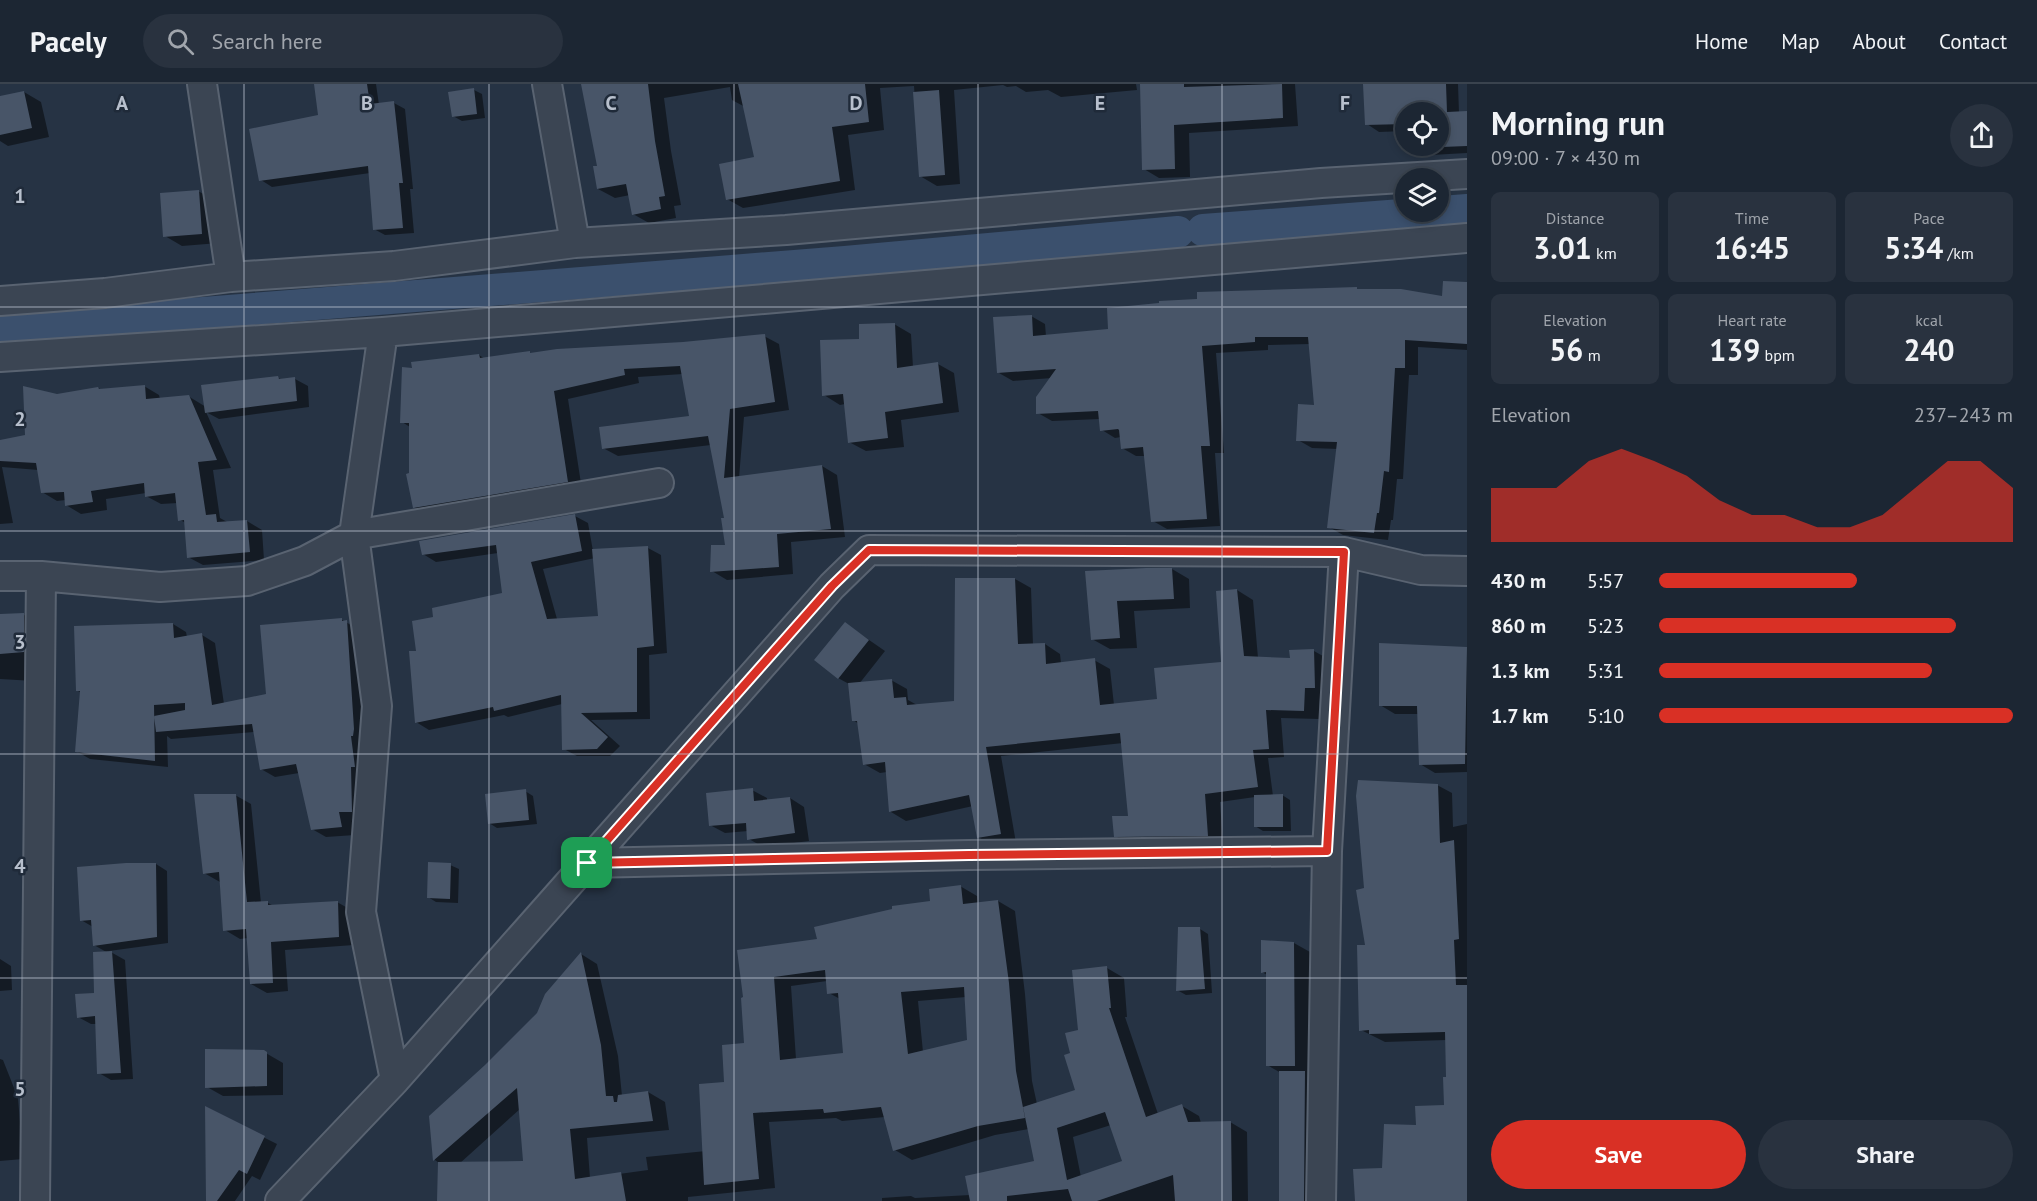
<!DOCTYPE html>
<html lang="en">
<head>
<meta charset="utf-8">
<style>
  body { margin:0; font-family:"PT Sans",sans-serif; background:#29323f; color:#f1f3f6; height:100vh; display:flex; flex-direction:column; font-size:22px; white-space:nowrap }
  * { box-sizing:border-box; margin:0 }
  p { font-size:20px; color:#a0a5ac }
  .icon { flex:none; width:33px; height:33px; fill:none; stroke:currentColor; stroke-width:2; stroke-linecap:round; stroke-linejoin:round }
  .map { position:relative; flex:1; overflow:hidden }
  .details { display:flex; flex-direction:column; background:#1c2633; width:570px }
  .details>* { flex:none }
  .buttons { position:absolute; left:1395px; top:18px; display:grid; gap:12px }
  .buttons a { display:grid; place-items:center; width:54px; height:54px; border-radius:50%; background:#1c2633; box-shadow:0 3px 9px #0003,0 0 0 2px #3a434e; font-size:30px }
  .pin { position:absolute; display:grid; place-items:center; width:51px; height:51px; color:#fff; margin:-26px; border-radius:12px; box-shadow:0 3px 9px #0006 }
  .round { display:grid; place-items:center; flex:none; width:63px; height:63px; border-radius:32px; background:#29323f }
  .summary { display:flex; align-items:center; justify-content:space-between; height:102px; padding:0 24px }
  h1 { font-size:33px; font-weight:700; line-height:45px }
  .stats { display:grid; grid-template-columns:repeat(3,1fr); gap:9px; height:102px; padding:6px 24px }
  .stats div { display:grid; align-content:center; border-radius:9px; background:#29323f; text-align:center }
  .stats b { font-size:30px; font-weight:700 }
  .stats small { font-size:16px; font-weight:400 }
  .stats p { font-size:16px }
  .chart { height:168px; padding:12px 24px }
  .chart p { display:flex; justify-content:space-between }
  .chart svg { width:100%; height:108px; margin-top:6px; fill:#d93025; opacity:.7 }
  .action { display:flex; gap:12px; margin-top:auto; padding:12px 24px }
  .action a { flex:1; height:69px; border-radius:36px; background:#d93025; color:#fff; font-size:24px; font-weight:700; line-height:69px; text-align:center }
  .action a+a { background:#29323f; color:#f1f3f6 }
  ul { padding:0 24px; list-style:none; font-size:20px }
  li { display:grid; grid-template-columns:96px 72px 1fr; align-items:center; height:45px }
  li i { height:15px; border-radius:8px; background:#d93025 }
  header { display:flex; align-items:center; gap:36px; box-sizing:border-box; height:84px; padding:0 30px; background:#1c2633; border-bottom:2px solid #3a434e }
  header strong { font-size:28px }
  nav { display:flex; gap:33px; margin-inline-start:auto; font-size:21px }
  .search { width:420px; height:54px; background:#29323f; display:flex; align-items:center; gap:15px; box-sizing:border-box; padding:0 21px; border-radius:33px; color:#a0a5ac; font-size:22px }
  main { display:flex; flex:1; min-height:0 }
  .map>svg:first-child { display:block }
</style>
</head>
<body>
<header>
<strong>Pacely</strong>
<div class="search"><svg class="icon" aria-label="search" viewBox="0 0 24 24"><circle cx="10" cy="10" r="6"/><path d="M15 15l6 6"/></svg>Search here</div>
<nav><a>Home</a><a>Map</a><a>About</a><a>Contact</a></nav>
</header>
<main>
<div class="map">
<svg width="1467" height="1117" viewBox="0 0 1467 1117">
  <rect width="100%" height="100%" fill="#263344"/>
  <path fill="#0007" fill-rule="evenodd" d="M316 0H376L379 21 394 19 405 25 413 105H410L414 149 385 151 374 145 370 89 272 103 261 96 320 32Z
    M583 0H1136L1137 6 1061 13 1048 6 1026 8 1016 2 1007 3 1003 1 954 6 960 100 937 102 920 92 914 2 880 4 884 46 848 51 855 106 743 124 727 115 756 74 745 23 732 16 730 3 664 14 671 67 681 121 674 122 676 134 649 139 633 130 630 111 615 114 598 105 599 83Z
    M1170 0H1295L1298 42 1189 49 1190 93 1159 94 1144 85Z
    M1365 0H1458L1459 29H1467V69L1431 71 1418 63V62H1438V28H1406V47L1379 48 1367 40Z
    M474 6 482 10 485 34 462 37 453 32Z
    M24 8 41 18 49 53 8 62 0 57V14Z
    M198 107 216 117 219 159 182 162 165 152Z
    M1467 200V266L1418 263V291H1409L1403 395H1397L1393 436H1391L1388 456 1343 451 1329 443 1338 365 1312 364 1298 356 1316 322 1310 260 1268 261V266L1216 269 1224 369H1215L1220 442 1167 445 1153 437 1145 372H1136L1122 364 1121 353 1115 354 1102 346 1100 335 1052 337 1038 329 1052 294 1013 297 999 289 1031 232 1045 240 1046 252 1110 246 1356 205 1443 213Z
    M894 240 911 250 913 283 938 280 954 289 959 328 901 336 904 363 866 367 849 358 845 320 840 321 824 311Z
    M764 252 779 260 789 326 744 333 739 394 822 382 837 391 845 453 791 458 793 490 727 496 712 487 726 462V435L711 361 618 372 603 364 690 333 683 290 638 293 639 299 568 315 582 406 429 432 414 423 411 391 410 343 402 338 413 285 479 271 485 275Z
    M278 294 283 296 295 295 308 302 309 323 219 335 206 328 231 384 213 386 220 434 229 439 247 437 262 446 264 476 203 481 188 473 186 439 180 436 178 419 161 420 146 412V409L106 415 107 426 81 430 66 421V416L57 417 42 408 38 386 2 383 13 439 0 440V358L27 353 57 311 98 304 102 306 144 302 159 311 160 315 188 312 206 323Z
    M575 432 588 439 593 467 648 464 661 471 667 569 649 571 650 635 591 636 620 662 610 672H577L564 665 562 620 508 633 504 631 429 646 416 638 418 568 435 534 504 510 498 469 436 478 423 470ZM595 474 600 533 557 535 543 485Z
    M1172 485 1189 495 1190 524 1134 527 1137 564 1110 565 1092 555 1086 489Z
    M1015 495 1031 504 1033 561 1045 560 1060 570 1061 579 1094 576 1110 585 1114 621 1159 617 1223 579 1237 506 1253 516 1258 574 1291 575 1314 567 1330 576V612L1320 613 1319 635 1281 634 1284 673 1268 674 1273 712 1282 711 1290 716 1291 747H1263L1255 742V713L1220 718 1223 760 1131 761 1115 752 1130 733 1123 659 1001 672 1016 759 994 762 978 753 973 722 906 737 891 728 887 688 880 689 864 680 859 640 853 636 849 600 838 594 846 540 885 567 859 600 891 596 907 605 908 616 917 621 956 619Z
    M24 531 35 537 34 597 0 595V532Z
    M342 536 360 546 367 653 365 735H352L355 751 326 753 312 745 299 689 275 693 261 685 254 648 171 655 167 652 168 683 90 675 76 667 82 609 78 607 173 540 186 548 187 553 202 551 215 559 224 620 267 611Z
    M1381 561 1467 564V688L1435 689 1420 680 1418 630H1395L1380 621Z
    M1437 701 1452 709 1453 743 1467 740V1117H1356L1417 1043 1445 1022 1448 995 1447 956 1385 958 1361 946 1367 862 1366 806Z
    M752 706 767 714V717L790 714 804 723 809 757 763 763 749 755 748 747 725 749 710 741Z
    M525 707 533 712 537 740 497 744 489 739Z
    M235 711 251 720 261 819H268L274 822 337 818 353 827 354 861 285 866 288 907 267 909 251 900 248 854 240 855 225 846 220 798 204 789Z
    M156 780 167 787 168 859 109 867 125 876 133 995 111 996 99 989 97 940H91L78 933 96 910 108 869 94 861 93 843 81 836Z
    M450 781 459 785 458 819 436 818 428 813Z
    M960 802 977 812 978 820 998 817 1015 827 1025 910 1032 997 1037 1020 1077 1007 1072 970 1079 947 1107 884 1124 894 1127 933H1125L1158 1030 1182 1022 1199 1032 1201 1039 1230 1038 1247 1048 1248 1117H882V1114L911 1112 915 1114 970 1111 1036 1078 1029 1045 995 1051 912 1076 895 1066 885 1033 842 1037 836 1034 769 1038 775 1104 688 1113V1117H439V1079L435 1076 430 1032 486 982 538 930 581 870 597 880 618 972 622 1012 648 1008 665 1018 669 1046 587 1054 590 1094 648 1086 646 1073 706 1067 726 999 745 961 742 915 818 856 932 818ZM827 897 829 909 840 915 845 970 796 975 791 902ZM966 913 969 958 923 968 918 917ZM520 1025 525 1079 459 1080ZM1111 1041 1124 1078 1081 1093 1073 1053Z
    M1200 845 1208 850 1212 909 1186 911 1177 906Z
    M1294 859 1310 868 1311 993 1329 1117H1280L1281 989 1267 981V891L1262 888Z
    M0 875 11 882 12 906 0 907Z
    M264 968 283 979V1011L223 1012 207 1003Z
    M0 975 3 976 18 1014 23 1075 0 1077Z
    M207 1025 277 1060 260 1096 252 1092 235 1117H208Z"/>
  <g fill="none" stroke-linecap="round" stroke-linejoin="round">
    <path stroke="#3b506d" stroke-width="32" d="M1203 146 1467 126
      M0 245 845 178 1178 148"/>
  </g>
  <path fill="#485568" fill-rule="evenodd" d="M314 0H367L370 20 394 17 403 99H399L403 144 373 146 368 82 259 97 249 45 318 31Z
    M581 0H648L655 57 665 112 659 113 661 125 632 131 626 100 597 105 593 82H597Z
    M738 0H865L869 38 832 43 840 97 726 116 719 80 754 73Z
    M1140 0H1184V3L1282 0 1283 34 1174 41 1175 85 1142 86Z
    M1363 0H1446L1447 28 1467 27V62L1417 64 1416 62H1438V28H1406V40L1365 41Z
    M474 4 477 30 452 33 448 8Z
    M939 6 945 91 919 93 913 8Z
    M24 7 32 44 0 51V12Z
    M199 106 202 150 163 153 160 109Z
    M1443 197 1467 198V260L1405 256V284H1395L1389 388 1384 387 1379 429H1377L1374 449 1327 444 1337 358 1296 357 1298 320 1314 321 1308 253H1255V258L1202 262 1210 362H1201L1207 435 1151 438 1143 363 1121 365 1119 346 1118 345 1100 347 1098 327 1036 330V313L1056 285 997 289 993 233 1032 231 1033 252 1108 245 1107 224 1159 219V217L1197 215V208L1357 203V205H1401L1442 212Z
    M895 239 897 284 938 278 943 319 885 328 888 354 848 359 843 310 822 312 820 256 859 255V240Z
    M765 250 775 318 730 325 724 394 822 381 831 445 777 450 779 483 710 488 711 461H725L721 434H724L708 352 602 365 599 343 689 332 680 282 624 285 625 291 554 307 568 398 413 424 406 390 409 389V339H400L402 283 412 284 411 278 479 270 480 274 530 267V269L557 265 683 258Z
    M278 292 279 295 295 293 297 317 205 329 201 301Z
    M145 301 146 315 189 311 217 376 198 378 206 431 216 430 217 438 247 436 250 468 187 474 184 436 178 437 175 409 145 413 144 399 91 407 93 418 65 422 64 408 41 409 36 379 0 377V356L25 351 23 302 57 310 98 303 99 305Z
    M575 430 582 467 531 478 547 535 598 532 592 465 648 462 654 562 637 564V628L581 629 608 653 597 665 562 666 561 611 494 627 493 623 415 639 409 567H416L412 537 433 533 432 524 502 509 496 461 422 471 419 457Z
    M1146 484H1172L1174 515 1117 517 1120 554 1091 556 1085 487Z
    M955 494H1015L1018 560 1045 559 1046 580 1095 574 1100 621 1157 615 1154 584 1221 578 1216 507 1237 505 1244 572 1290 574 1289 566 1314 565 1315 604H1305L1304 627 1266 626 1269 665 1253 666 1258 703 1205 710 1208 752 1114 753 1112 732H1128L1120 649 986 663 1001 750 977 754 969 711 889 728 885 678 863 681 857 637H852L848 599 892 595 894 614 906 613 907 621 954 617Z
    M24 529V568L0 570V530Z
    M342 534V537L347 536 354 645 353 652H351L355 683H351L352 728H339L342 743 311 746 296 680 260 686 252 640 156 648 154 632 185 626V619L154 621 155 677 75 668 80 607H76L74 542 173 539 174 554 202 549 212 621 266 610 260 541Z
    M845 538 869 556 838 595 814 576Z
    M1379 559 1467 563 1465 680 1419 681 1417 622H1379Z
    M1358 696 1438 700 1440 759 1454 756 1459 855 1454 856 1456 901H1467V1117H1355L1353 1085 1382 1084 1384 1040 1416 1041 1415 1022 1444 1021 1443 993H1446L1445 948 1369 950V946L1359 947 1357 861H1365L1356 806 1364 804 1356 712Z
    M753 704 754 717 790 713 795 749 747 756 746 739 709 742 706 709Z
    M526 705 529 736 488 740 485 710Z
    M194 710H236L247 818 268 817V821L338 817 339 853 271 858 273 899 250 900 246 845 223 847 219 788 203 790Z
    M1283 710V743H1254V711Z
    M428 778 451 779 450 815 427 814Z
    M126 779H156L157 853 93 862 91 836 80 837 77 783Z
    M961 801 963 820 998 816 1009 899 1016 987 1025 1034 978 1042 893 1067 881 1023 824 1029 823 1025 753 1029 759 1095 704 1101 699 1000 724 998 722 961 744 959 741 914 743 913 737 866 817 855 814 843 892 825V822L930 817 929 805ZM825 886 827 910 838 909 843 969 780 976 774 893ZM964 903 967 956 908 970 901 908Z
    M1178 843H1200L1205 905 1176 907Z
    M1261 856 1294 858 1295 982H1266V888L1261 889Z
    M112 867 121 989 97 990 95 932 77 934 75 910 94 909 93 868Z
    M581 868 601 961 606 1012H613L614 1018H617L618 1011 648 1007 653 1037 570 1045 575 1095 621 1088 626 1117H437L438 1078 523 1077 517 1004 433 1077 429 1032 485 981 537 929 545 910Z
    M1107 882 1111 924H1109L1146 1033 1182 1020 1188 1038 1231 1037 1232 1117H1175L1173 1091 1097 1117H1072L1068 1105 1007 1112V1117H970L965 1092 1034 1077 1023 1023 1075 1006 1064 971 1070 969 1065 949 1078 946 1072 886ZM1105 1028 1122 1077 1067 1096 1057 1044Z
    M205 965 264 966 267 968V1002L205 1004Z
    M1279 987H1305L1304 1117H1279Z
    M205 1022 265 1052 247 1090 239 1086 217 1117H206Z"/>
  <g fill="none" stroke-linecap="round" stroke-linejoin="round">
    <g stroke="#596371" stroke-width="32">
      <path id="minor" d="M202 0 231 193
        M547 0 575 159
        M0 217 105 209 231 193 394 182 575 159 786 146 1321 99 1467 90
        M383 248 354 451 377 622 361 828 395 996
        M0 273 383 248 1467 154
        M0 492H41L160 503 247 497 305 477 354 451 659 399
        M587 779 969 771 1327 767
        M35 1117 41 492
        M280 1117 395 996 832 502 869 466 1344 468 1421 486 1467 487
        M1321 1117 1327 767 1344 468"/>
    </g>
    <use href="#minor" stroke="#3b4553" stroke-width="28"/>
  </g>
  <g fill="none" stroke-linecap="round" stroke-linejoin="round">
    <g stroke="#fff" stroke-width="12">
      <path id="route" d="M869 466 1344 468 1327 767 969 771 587 779 832 502Z"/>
    </g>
    <use href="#route" stroke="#d93025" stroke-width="8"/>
  </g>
  <path fill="none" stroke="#b8c0cd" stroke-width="1.5" stroke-opacity="0.55" d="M244 0V1117M489 0V1117M734 0V1117M978 0V1117M1222 0V1117M0 223H1467M0 447H1467M0 670H1467M0 894H1467"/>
  <g font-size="20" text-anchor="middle" font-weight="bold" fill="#b8c0cd" stroke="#1f2a39" stroke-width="5" stroke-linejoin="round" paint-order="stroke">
    <text x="122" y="26">A</text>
    <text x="367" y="26">B</text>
    <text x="611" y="26">C</text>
    <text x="856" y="26">D</text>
    <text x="1100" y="26">E</text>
    <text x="1345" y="26">F</text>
    <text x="20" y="119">1</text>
    <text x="20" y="342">2</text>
    <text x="20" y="565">3</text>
    <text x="20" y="789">4</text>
    <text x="20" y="1012">5</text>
  </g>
</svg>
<div class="buttons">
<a><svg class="icon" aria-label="locate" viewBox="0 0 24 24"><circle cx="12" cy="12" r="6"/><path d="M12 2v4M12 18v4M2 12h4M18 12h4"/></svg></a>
<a><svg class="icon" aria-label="layers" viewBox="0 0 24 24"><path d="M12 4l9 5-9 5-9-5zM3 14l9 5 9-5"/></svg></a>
</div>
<div class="pin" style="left:587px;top:779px;background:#1e9e55"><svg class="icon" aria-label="arrive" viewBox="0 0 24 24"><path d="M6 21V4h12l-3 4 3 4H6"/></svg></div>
</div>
<section class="details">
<div class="summary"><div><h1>Morning run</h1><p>09:00 · 7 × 430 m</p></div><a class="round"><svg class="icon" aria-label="share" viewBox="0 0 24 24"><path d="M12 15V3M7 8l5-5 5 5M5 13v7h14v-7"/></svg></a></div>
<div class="stats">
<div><p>Distance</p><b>3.01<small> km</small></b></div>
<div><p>Time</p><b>16:45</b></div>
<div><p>Pace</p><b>5:34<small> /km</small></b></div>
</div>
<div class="stats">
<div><p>Elevation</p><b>56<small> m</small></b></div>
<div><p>Heart rate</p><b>139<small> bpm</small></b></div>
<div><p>kcal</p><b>240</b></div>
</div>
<div class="chart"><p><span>Elevation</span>237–243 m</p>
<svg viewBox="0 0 160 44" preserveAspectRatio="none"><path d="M0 44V22L10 22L20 22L30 11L40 6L50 11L60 17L70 27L80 33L90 33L100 38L110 38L120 33L130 22L140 11L150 11L160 22V44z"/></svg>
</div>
<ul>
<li><b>430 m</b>5:57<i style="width:56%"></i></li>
<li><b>860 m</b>5:23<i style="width:84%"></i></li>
<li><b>1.3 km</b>5:31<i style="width:77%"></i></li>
<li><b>1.7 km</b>5:10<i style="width:100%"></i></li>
</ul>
<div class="action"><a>Save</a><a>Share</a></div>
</section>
</main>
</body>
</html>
